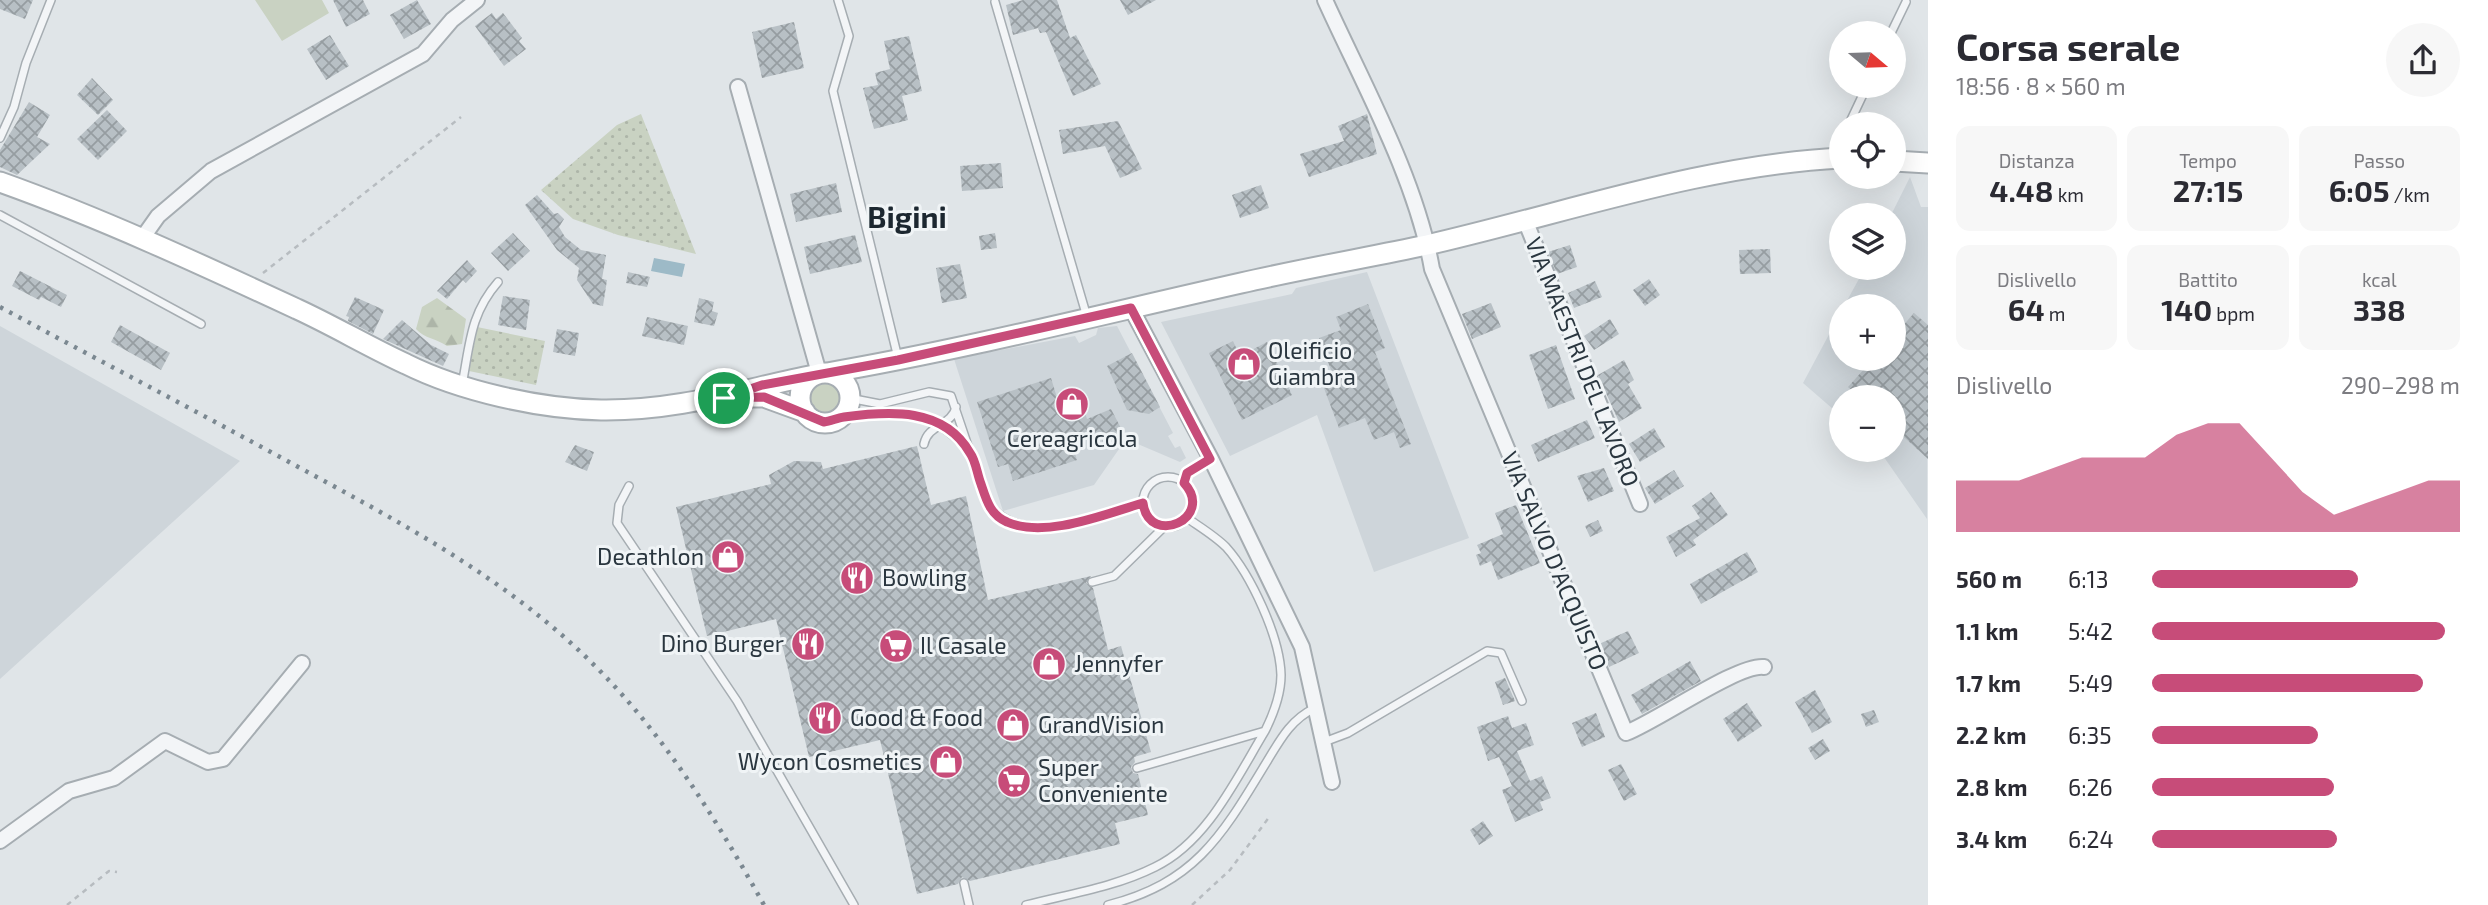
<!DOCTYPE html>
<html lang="it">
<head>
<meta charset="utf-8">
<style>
  body { margin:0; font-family:"Exo 2",sans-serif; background:#f7f7f7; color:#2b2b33; height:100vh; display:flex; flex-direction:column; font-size:26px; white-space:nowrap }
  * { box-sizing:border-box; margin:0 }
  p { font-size:23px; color:#7c7c81 }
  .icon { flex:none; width:38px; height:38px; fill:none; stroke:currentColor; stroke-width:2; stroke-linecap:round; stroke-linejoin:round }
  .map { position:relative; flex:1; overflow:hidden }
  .drawer { display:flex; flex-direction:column; background:#fff; width:560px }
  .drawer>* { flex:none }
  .needle { width:46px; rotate:109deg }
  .fabs { position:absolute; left:1829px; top:21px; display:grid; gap:14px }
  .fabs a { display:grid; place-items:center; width:77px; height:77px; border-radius:50%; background:#fff; box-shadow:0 7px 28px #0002; font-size:35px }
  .pin { position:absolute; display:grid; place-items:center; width:60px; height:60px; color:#fff; margin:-30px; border:4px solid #fff; border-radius:50%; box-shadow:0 2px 7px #0007 }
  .round { display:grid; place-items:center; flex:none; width:74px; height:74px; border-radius:37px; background:#f7f7f7 }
  .headline { display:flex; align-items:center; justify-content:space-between; height:119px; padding:0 28px }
  h1 { font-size:38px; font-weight:700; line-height:52px }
  .metrics { display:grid; grid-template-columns:repeat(3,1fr); gap:10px; height:119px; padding:7px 28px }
  .metrics div { display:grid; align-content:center; border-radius:14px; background:#f7f7f7; text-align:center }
  .metrics b { font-size:30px; font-weight:700 }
  .metrics small { font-size:19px; font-weight:400 }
  .metrics p { font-size:19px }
  .chart { height:196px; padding:14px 28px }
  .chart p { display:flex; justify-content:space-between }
  .chart svg { width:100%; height:126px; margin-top:7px; fill:#c74c79; opacity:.7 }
  ul { padding:0 28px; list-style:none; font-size:23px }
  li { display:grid; grid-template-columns:112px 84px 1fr; align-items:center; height:52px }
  li i { height:18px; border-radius:9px; background:#c74c79 }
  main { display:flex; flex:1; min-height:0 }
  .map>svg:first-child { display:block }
</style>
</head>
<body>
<main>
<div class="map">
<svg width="1928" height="905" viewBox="0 0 1928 905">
  <defs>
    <pattern id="forest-firs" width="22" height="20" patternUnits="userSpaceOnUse" patternTransform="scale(1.75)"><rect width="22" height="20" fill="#c9d2c2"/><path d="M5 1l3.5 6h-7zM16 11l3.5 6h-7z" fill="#adb5a8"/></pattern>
    <pattern id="garden-dots" width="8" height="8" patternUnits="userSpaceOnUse" patternTransform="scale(1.75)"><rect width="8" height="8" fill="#c9d2c2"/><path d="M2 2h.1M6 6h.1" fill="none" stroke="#adb5a8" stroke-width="1.8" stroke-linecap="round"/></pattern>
    <pattern id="building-cross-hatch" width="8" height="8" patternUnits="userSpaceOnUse" patternTransform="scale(1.75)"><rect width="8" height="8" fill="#b8c0c5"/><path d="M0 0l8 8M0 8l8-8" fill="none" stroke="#969da1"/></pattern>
  </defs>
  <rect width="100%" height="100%" fill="#e0e5e8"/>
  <path fill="#ced5da" d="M1910 177 1921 207H1928L1927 519 1879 450H1894V397H1841V416L1803 383 1841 312V359H1894V306H1844L1865 268H1894L1891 215Z
    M1367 272 1469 538 1374 572 1317 415 1230 456 1161 322 1292 294 1296 288Z
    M0 326 240 461 0 679Z
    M1117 326 1173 433 1168 436 1175 448 1180 446 1186 458 1180 462 1126 439 1094 485 1003 511 954 359 1075 336 1079 343 1096 335 1098 328Z"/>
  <path fill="#c9d2c2" d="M255 0H322L329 13 282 41Z
    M810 399a15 15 0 1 1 30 0a15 15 0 1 1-30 0Z"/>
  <path fill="url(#forest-firs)" d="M437 298 466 319 462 344 447 346C436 338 425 339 416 329L422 307Z"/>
  <path fill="url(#garden-dots)" d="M641 114 696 254 618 235 573 219 541 190 617 125Z
    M477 327 545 341 536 385 469 371Z"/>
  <path fill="#9dbac7" d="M654 258 685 264 682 277 651 271Z"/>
  <path fill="url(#building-cross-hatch)" d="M0 0H33L25 19 0 9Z
    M333 0H363L370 14 346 27Z
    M417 0 431 24 404 39 390 15Z
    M1023 0H1057L1070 38 1076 35 1101 84 1073 96 1046 32 1040 33 1038 28 1013 35 1006 5Z
    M1120 0H1156L1128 15Z
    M492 13 496 19 503 13 522 38 519 41 526 49 504 66 475 26Z
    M794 22 804 68 762 78 752 32Z
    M330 35 349 66 326 80 307 49Z
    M909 36 922 91 902 96 908 120 874 129 863 88 878 85 875 73 890 69 884 41Z
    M92 78 113 100 98 115 77 95Z
    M29 102 50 115 37 137 50 144 17 175 0 167V150Z
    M107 110 127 131 98 160 77 139Z
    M1367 114 1377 154 1309 177 1300 154 1344 141 1338 126Z
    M1118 121 1142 169 1120 178 1105 146 1063 154 1059 130Z
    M1001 163 1003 188 962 191 960 166Z
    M836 183 842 212 796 222 790 194Z
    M1261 185 1269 208 1240 218 1232 195Z
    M537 195 554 214 558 213 564 219 559 227 565 237 581 250 606 255 602 279 607 280 603 306 593 304 577 280 579 268 557 250 525 205Z
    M513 233 530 251 508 271 491 253Z
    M995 233 997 248 981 250 979 236Z
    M855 235 862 262 810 274 804 247Z
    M1570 245 1577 267 1557 274 1548 252Z
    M1770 249 1771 273 1740 274 1739 250Z
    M467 260 477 271 466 283 463 280 447 299 437 291Z
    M960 264 967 298 942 303 936 268Z
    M20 271 67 295 61 307 41 297 39 300 12 286Z
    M628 272 650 277 647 287 626 283Z
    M1649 279 1660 295 1645 306 1633 290Z
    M1595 281 1602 297 1574 308 1568 293Z
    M503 296 530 300 526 330 498 325Z
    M355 297 384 310 373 334 348 321 349 317 346 316Z
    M699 298 714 302 712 311 718 313 714 326 694 322Z
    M1491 303 1501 327 1472 339 1462 314Z
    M1368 304 1385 348 1375 352 1411 444 1400 448 1394 432 1374 440 1365 418 1339 428 1322 383 1334 378 1319 338 1341 330 1336 317Z
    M1914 313 1928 325V459L1894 428V397H1859L1848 387 1873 359H1894V336Z
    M647 317 688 326 684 345 642 336Z
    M1610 319 1619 334 1594 350 1584 336Z
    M402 320 431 345 449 354 443 366 383 339Z
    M120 325 170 353 161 370 111 342Z
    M557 329 579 333 575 356 553 352Z
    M1233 341 1240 356 1267 342 1292 395 1242 420 1209 353Z
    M1556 345 1575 399 1548 409 1529 355Z
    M1132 353 1160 407 1149 414 1127 410 1107 366Z
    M1624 360 1634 380 1628 384 1642 408 1619 422 1598 375Z
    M1051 378 1058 401 1079 394 1087 419 1111 409 1124 434 1103 443 1100 434 1072 444 1077 460 1013 481 1008 464 998 467 977 402Z
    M1587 420 1595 438 1538 462 1531 445Z
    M1654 428 1665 447 1640 462 1629 444Z
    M575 445 594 452 587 471 565 462Z
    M917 446 931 505 966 496 988 600 1091 576 1086 583 1093 588 1108 650 1121 646 1151 752 1134 757 1135 762 1131 767 1133 773 1138 774 1148 815 1115 823 1120 844 970 881 962 877 958 884 917 894 880 740 809 757 776 619 707 636 676 507 771 484 769 475 794 461 821 462 823 469Z
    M1604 468 1614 491 1588 502 1577 476Z
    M1674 470 1684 486 1655 504 1645 488Z
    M1711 492 1728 515 1693 540 1696 545 1676 557 1666 537 1700 518 1692 506Z
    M1516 505 1540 563 1498 580 1491 561 1480 566 1476 555 1481 553 1477 545 1503 534 1495 513Z
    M1598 520 1603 531 1590 537 1585 526Z
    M1747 552 1758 572 1701 604 1690 584Z
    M1628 631 1639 653 1609 667 1599 644Z
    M1690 661 1701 681 1642 714 1631 695Z
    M1505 678 1515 701 1503 705 1495 682Z
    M1815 690 1832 722 1812 733 1795 702Z
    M1747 703 1762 726 1738 742 1723 719Z
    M1874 710 1879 722 1866 727 1861 714Z
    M1596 713 1605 737 1582 747 1572 723Z
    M1508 716 1512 728 1526 723 1534 745 1517 751 1530 781 1542 776 1551 798 1540 802 1543 810 1515 822 1502 790 1512 786 1499 757 1488 761 1477 727Z
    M1823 739 1830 751 1815 760 1808 748Z
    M1621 764 1637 794 1624 801 1608 770Z
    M1483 821 1493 836 1479 845 1470 830Z"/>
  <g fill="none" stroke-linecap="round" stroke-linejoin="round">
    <g stroke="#a6adb2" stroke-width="10">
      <path id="service" d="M838 0 849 36 833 91 898 358
        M995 2 1087 317
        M1891 33 1906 2
        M1849 124 1867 86
        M0 138 14 107 26 63 51 0
        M0 215 201 324
        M462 385C470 344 470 314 498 282
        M849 398 880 404 929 392 951 396 985 496C1011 553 1099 516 1143 503
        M840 417C899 410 926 405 969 451
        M924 444C928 424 952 426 956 407
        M1143 502a25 25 0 1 1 50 0a25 25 0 1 1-50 0Z
        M1184 483 1187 473 1211 459
        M629 486 619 505 617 523 737 701 854 905
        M1092 582 1114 576 1164 527
        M1324 742 1348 733 1487 651 1501 653 1522 701
        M1137 768 1265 731C1274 713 1281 695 1281 675 1280 637 1251 575 1226 547 1215 536 1200 527 1187 518
        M964 883 969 905
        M1026 905C1069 894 1115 887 1155 867 1207 842 1236 779 1265 731
        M1108 905C1193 883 1220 839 1263 768 1278 744 1289 720 1315 708"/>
    </g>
    <g stroke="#a6adb2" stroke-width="18">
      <path id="minor" d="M1325 0C1363 84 1416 178 1432 269L1626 733C1659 720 1738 664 1764 667
        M738 87 819 373
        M1525 220 1640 504
        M141 240 158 216 211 171 423 54 452 20 477 0
        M1131 308 1211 459 1302 647 1332 782
        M0 841 69 791 114 778 165 741 208 762 223 759 302 663"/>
    </g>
    <g stroke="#a6adb2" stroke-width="23">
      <path id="secondary" d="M1894 161 1928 163
        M0 182C101 218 200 264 297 309 334 326 369 347 406 364 460 391 540 409 601 410 679 411 740 390 814 375
        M827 373C966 349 1103 314 1241 283 1302 269 1365 258 1427 245 1563 214 1701 165 1841 158
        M800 398a25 25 0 1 1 50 0a25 25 0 1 1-50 0Z
        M743 397H764L805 412"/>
    </g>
    <path stroke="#b7bcc0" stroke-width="2.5" stroke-dasharray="5 5" stroke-linecap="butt" d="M263 273 461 117
      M67 905 109 871 117 872
      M1192 905 1230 870 1270 816"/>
    <use href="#service" stroke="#f3f5f7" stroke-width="7"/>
    <use href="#minor" stroke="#f3f5f7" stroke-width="14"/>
    <use href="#secondary" stroke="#fff" stroke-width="19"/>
    <path stroke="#7b8891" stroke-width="4.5" stroke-dasharray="3.5 7" stroke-linecap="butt" d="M0 307C104 363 209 418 313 475 411 528 509 582 589 660 662 731 715 817 764 905"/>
  </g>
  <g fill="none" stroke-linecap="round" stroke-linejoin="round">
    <g stroke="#fff" stroke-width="14">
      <path id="route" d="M1131 308 1210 459 1187 473 1184 483C1216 518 1149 548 1143 503 1105 514 1045 539 1007 522 990 515 986 499 981 484 977 474 976 461 970 453 944 407 889 411 844 417 837 418 831 421 824 422L764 397 724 398 762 385 898 360Z"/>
    </g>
    <use href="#route" stroke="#c74c79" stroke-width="9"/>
  </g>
  <defs>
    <g id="shop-disc" transform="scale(1.75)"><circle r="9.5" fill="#c74c79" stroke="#f0f4f6"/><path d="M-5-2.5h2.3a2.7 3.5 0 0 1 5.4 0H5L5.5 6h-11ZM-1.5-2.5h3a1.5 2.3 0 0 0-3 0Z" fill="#fff"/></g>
    <g id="restaurant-disc" transform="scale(1.75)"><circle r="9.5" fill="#c74c79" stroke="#f0f4f6"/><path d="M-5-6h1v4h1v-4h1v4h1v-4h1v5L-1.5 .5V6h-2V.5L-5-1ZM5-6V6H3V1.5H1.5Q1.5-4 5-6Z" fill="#fff"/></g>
    <g id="supermarket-disc" transform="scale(1.75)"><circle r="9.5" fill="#c74c79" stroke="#f0f4f6"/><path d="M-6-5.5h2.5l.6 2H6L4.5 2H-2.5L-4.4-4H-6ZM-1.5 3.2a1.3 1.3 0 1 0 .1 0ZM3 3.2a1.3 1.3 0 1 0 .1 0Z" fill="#fff"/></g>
  </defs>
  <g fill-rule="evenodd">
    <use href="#shop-disc" x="1244" y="364"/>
    <use href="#shop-disc" x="1072" y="404"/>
    <use href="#shop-disc" x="728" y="557"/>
    <use href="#restaurant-disc" x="857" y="578"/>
    <use href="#restaurant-disc" x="808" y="644"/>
    <use href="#supermarket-disc" x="896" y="646"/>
    <use href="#shop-disc" x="1049" y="664"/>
    <use href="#restaurant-disc" x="825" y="718"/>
    <use href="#shop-disc" x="1013" y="725"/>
    <use href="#shop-disc" x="946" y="762"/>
    <use href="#supermarket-disc" x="1014" y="781"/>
  </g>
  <g text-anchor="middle" stroke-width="6" stroke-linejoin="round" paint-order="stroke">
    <g font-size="23" fill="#2a363f" stroke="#f0f4f6" text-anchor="start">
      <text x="1268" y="359">Oleificio<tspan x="1268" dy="26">Giambra</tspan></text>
      <text x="1072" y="447" text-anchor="middle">Cereagricola</text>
      <text x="704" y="565" text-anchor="end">Decathlon</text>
      <text x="882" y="586">Bowling</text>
      <text x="784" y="652" text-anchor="end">Dino Burger</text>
      <text x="920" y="654">Il Casale</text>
      <text x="1074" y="672">Jennyfer</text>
      <text x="850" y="726">Good &amp; Food</text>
      <text x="1038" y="733">GrandVision</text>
      <text x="922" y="770" text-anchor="end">Wycon Cosmetics</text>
      <text x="1038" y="776">Super<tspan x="1038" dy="26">Conveniente</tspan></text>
    </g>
    <g font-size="23" fill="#2a363f" stroke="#f0f4f6">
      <text transform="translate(1582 362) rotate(68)" y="8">VIA MAESTRI DEL LAVORO</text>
      <text transform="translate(1554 561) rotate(67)" y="8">VIA SALVO D'ACQUISTO</text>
    </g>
    <g font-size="30" font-weight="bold" fill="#1c2730" stroke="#f0f4f6">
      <text x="907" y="228">Bigini</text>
    </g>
  </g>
</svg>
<div class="fabs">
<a><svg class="needle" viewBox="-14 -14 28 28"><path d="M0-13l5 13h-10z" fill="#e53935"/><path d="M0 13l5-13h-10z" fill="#7c7c81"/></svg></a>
<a><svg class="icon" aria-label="locate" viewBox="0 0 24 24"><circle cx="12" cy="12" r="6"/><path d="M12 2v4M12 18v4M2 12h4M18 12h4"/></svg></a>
<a><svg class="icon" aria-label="layers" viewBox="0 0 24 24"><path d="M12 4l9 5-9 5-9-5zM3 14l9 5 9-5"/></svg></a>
<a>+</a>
<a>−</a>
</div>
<div class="pin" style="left:724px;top:398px;background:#1e9e55"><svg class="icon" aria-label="arrive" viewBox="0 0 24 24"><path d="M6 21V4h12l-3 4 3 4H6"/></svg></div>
</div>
<section class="drawer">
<div class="headline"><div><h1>Corsa serale</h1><p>18:56 · 8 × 560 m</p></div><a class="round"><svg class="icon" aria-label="share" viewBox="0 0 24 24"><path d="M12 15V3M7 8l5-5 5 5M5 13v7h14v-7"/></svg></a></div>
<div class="metrics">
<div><p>Distanza</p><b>4.48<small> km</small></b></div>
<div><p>Tempo</p><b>27:15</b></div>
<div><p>Passo</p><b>6:05<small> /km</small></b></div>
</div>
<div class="metrics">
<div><p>Dislivello</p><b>64<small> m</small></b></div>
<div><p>Battito</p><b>140<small> bpm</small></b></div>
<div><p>kcal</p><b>338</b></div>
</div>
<div class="chart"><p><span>Dislivello</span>290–298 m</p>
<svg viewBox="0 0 160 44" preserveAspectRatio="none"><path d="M0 44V26L10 26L20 26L30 22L40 18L50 18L60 18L70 10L80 6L90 6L100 18L110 30L120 38L130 34L140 30L150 26L160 26V44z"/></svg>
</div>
<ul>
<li><b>560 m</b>6:13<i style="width:67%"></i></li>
<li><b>1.1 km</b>5:42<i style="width:95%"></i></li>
<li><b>1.7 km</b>5:49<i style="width:88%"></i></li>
<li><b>2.2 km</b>6:35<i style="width:54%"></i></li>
<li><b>2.8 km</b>6:26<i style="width:59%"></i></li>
<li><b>3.4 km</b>6:24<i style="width:60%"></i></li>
</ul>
</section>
</main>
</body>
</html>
